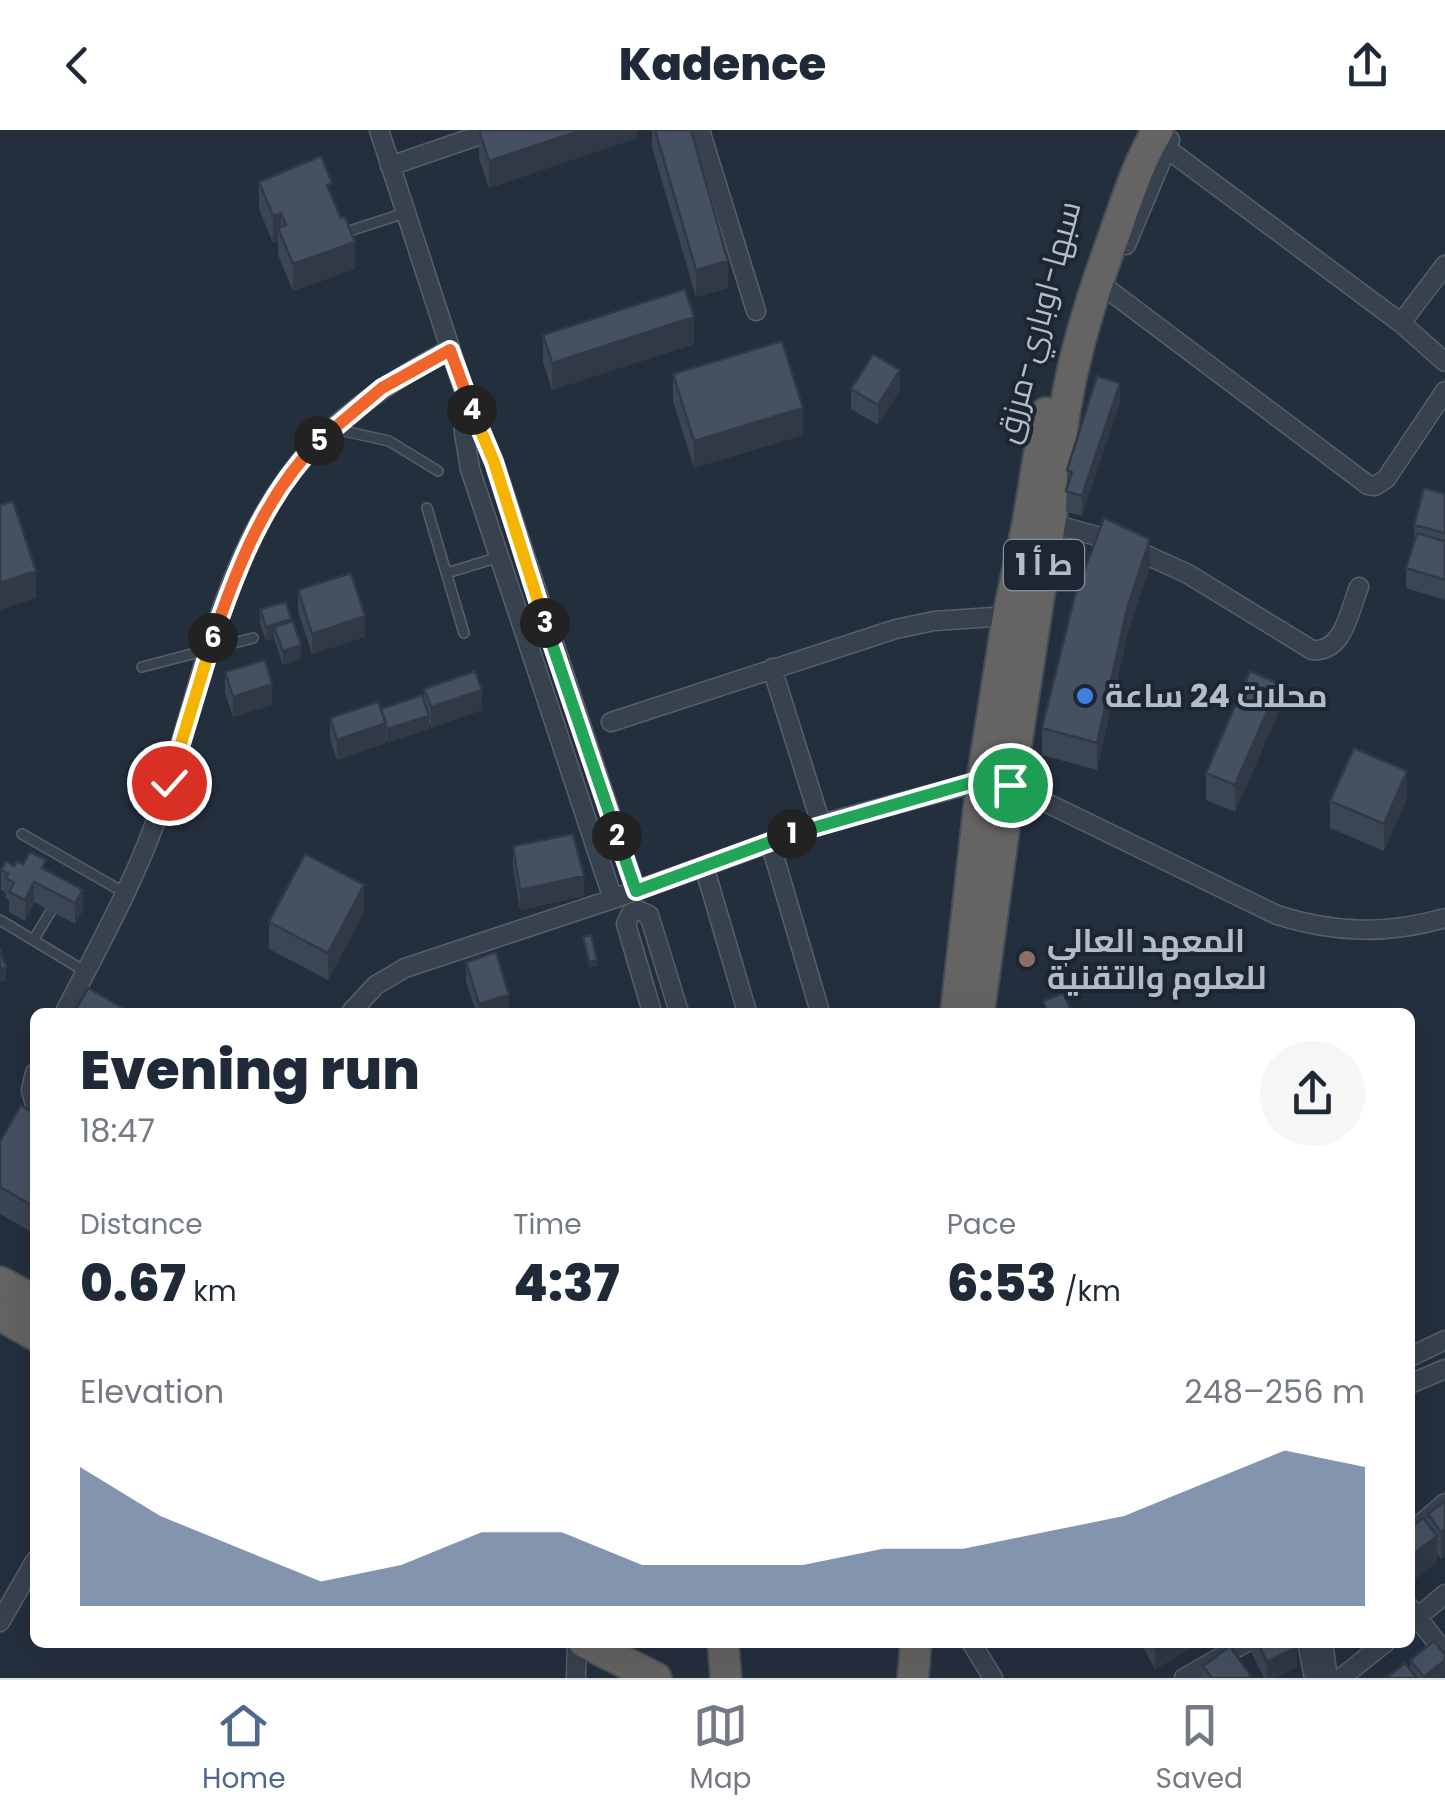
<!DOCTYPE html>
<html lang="en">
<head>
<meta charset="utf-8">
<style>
  body { margin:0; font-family:Poppins,Cairo,sans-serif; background:#f6f6f7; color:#1f2937; height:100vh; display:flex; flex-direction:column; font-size:38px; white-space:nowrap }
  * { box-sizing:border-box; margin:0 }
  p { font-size:32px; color:#747a83 }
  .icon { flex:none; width:55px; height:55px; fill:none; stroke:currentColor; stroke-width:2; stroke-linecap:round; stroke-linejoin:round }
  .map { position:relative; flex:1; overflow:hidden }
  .details { position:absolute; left:30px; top:878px; width:1385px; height:640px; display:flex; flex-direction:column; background:#fff; border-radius:15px; box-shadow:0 10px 40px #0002 }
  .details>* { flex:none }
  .pin { position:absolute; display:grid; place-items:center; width:85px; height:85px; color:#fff; margin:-42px; border:5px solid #fff; border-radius:50%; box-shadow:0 2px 10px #0007 }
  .km { position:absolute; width:50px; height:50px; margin:-25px; border-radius:50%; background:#222; color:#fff; font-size:28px; line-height:50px; text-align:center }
  .round { display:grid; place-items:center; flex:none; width:105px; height:105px; border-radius:52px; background:#f6f6f7 }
  .overview { display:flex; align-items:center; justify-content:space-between; height:170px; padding:0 50px }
  h1 { font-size:55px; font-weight:800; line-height:75px }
  .stats { display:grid; grid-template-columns:repeat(3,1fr); gap:15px; height:170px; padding:10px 50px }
  .stats div { display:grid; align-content:center }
  .stats b { font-size:50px; font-weight:800 }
  .stats small { font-size:28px; font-weight:400 }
  .stats p { font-size:28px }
  .chart { height:280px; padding:20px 50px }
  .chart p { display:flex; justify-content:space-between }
  .chart svg { width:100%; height:180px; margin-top:10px; fill:#4f688e; opacity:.7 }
  header { display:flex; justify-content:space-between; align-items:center; height:130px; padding:0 50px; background:#fff; font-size:45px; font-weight:800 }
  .dock { display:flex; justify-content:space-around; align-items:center; height:140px; border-top:2px solid #e0e1e3; background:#fff; font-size:28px; color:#747a83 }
  .dock a { display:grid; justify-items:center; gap:5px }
  .dock .active { color:#4f688e }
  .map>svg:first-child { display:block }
</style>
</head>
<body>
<header><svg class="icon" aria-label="back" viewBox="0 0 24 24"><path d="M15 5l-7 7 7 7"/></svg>Kadence<svg class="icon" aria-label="share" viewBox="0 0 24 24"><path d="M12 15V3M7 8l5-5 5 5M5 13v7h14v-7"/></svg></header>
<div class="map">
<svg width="1445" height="1548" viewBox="0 0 1445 1548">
  <rect width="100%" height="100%" fill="#242f3e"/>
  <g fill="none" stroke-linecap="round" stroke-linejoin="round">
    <g stroke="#565f6c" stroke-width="12">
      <path id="service" d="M346 102 405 83
        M335 299 389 311 438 341
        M427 378 464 503
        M447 443 499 427
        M142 537 253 508
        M22 704 125 763
        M0 790 86 842
        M34 809 51 781"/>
    </g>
    <g stroke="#565f6c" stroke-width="21">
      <path id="minor" d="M379 0 465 264 494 332 636 761
        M700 0 756 181
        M1166 18 1401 193 1445 232
        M390 36 495 0
        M1126 115 1170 10
        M1110 161 1368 355 1375 356 1386 349 1445 261
        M1401 193 1445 135
        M464 270V302L470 339 613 769
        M1050 393 1118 412 1188 444 1312 520C1344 523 1349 481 1359 457
        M772 538 821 694
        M611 592 896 499 934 491 1008 486
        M770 712 820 882
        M704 736 747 882
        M65 882C99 815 137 748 161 676 203 555 223 412 314 316 354 275 400 246 450 219
        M351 882 376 855 405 838 613 769 821 694 982 651 1010 655 1277 785C1334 803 1387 805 1445 788
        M652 882 626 794 631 783 638 780 649 785 679 882
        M35 943 31 960 35 975
        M1410 1227 1445 1210
        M1410 1254 1445 1239
        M1410 1403 1445 1373
        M1410 1478 1445 1523
        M0 1492 35 1431
        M1411 1493 1445 1464
        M971 1512 993 1548
        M1307 1512 1314 1548
        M1323 1512 1328 1548
        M576 1548 577 1512
        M1184 1548 1247 1512
        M1341 1548 1386 1512"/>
    </g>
    <g stroke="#434c59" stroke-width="34">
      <path id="trunk" d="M956 882 982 651 1008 486 1028 392 1046 283
        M979 882 1010 655 1058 341C1063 256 1087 179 1116 100 1128 66 1139 31 1158 0
        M0 1152 35 1171
        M0 1185 35 1205
        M584 1512 656 1548
        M723 1512 726 1548
        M913 1548 916 1512"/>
    </g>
    <use href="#service" stroke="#38414e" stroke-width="9"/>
    <use href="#minor" stroke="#38414e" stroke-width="18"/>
    <use href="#trunk" stroke="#656462" stroke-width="30"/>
  </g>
  <path fill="#3b4654" d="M637 0V8L489 58 479 28V1Z
    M652 0H691L728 158 696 167 652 17Z
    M259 52 332 66 355 139 293 161 278 125V111L273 113 259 79Z
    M543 205 694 214 552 260 543 232Z
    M673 244 803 305 694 338 673 271Z
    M851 259 900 260 878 295 851 279Z
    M1120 273 1082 386 1066 382 1067 340Z
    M1445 364V470L1406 458V438L1414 410V395Z
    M1150 436 1127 506 1097 640 1042 625V598Z
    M298 460 365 507 312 524 298 481Z
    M260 479 291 491 301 529 283 535 274 508 266 511 260 493Z
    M225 542 272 575 233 587 225 563Z
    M424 559 482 580 431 598 429 592V599L387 613 386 609V613L337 630 330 609V588L424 571Z
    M1279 581 1235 682 1206 670V643Z
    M1407 668 1384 721 1330 698V671Z
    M513 716 584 766 520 780 513 737Z
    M23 734 46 740 83 780 75 794 34 772 25 791 9 782V770L6 768V763L1 760V740Z
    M364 782 328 850 269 819V792Z
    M466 832 509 882H476L466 852Z
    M35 984V1104L0 1084V1011Z
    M1445 1371 1441 1429 1437 1423V1432L1413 1451 1410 1448V1398L1428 1394V1384Z
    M1140 1512H1202L1155 1539Z
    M1251 1512H1294L1297 1537 1275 1548H1264L1251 1522Z
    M1410 1530 1445 1548H1386L1410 1539Z
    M1203 1536 1251 1548H1203Z"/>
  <path fill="#303945" d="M582 0H637V8L489 58V31Z
    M281 83V105L278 98V111L273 113V86Z
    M355 112V139L293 161V134Z
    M728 131V158L696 167V140Z
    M694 187V214L552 260V233Z
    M900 240V260L878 295V275Z
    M1120 253V273L1082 386V366Z
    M803 278V305L694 338V311Z
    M1150 409V436L1127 506 1097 640V613L1127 479Z
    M36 441V468L0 480V453Z
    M365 486V507L312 524V504Z
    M291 489V503L274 497V508L266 511V497Z
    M301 515V529L283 535V521Z
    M272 554V575L233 587V567Z
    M1279 554V581L1235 682V655Z
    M482 560V580L431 598V577Z
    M429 586V599L387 613V599Z
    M386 593V613L337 630V610Z
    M1407 641V668L1384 721V694Z
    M584 746V766L520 780V760Z
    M34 752V772L25 791V770Z
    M364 755V782L328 850V823Z
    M83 760V780L75 794V773Z
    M597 830V836L589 838V832Z
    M6 837V850L0 852V839Z
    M509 865V882H479V874Z
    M1445 1399V1426L1441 1429V1402Z
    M1437 1406V1432L1413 1451V1424Z
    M1167 1512H1202L1155 1539V1519Z
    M1297 1517V1537L1275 1548H1267V1532Z
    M1445 1530V1548H1424V1547Z"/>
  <path fill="#455162" stroke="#303945" stroke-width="2.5" d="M482 0H582L489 31 479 1Z
    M655 0H691L728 131 696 140Z
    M321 26 332 53 327 55 341 88 345 87 355 112 293 134 278 98 286 95 281 83 273 86 259 52Z
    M685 159 694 187 552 233 543 205Z
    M782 211 803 278 694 311 673 244Z
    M873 224 900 240 878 275 851 259Z
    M1097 246 1120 253 1082 366 1066 361 1072 342 1067 340Z
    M1424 358 1445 364V403L1414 395Z
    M13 371 36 441 0 453V375Z
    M1104 388 1150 409 1127 479 1097 613 1042 598 1075 465Z
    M1417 403 1445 411V450L1406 438Z
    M351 443 365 486 312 504 298 460Z
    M286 472 291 489 266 497 260 479Z
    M293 491 301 515 283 521 274 497Z
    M265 530 272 554 233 567 225 542Z
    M475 541 482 560 431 577 424 559Z
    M1250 541 1279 554 1235 655 1206 643Z
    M422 565 429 586 387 599 381 579Z
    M378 572 386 593 337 610 330 588Z
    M1354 618 1407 641 1384 694 1330 671Z
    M573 704 584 746 520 760 513 716Z
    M30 722 46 730 42 738 83 760 75 773 34 752 25 770 9 762 14 753 6 748 8 744 1 740 6 731 14 736 17 731 23 734Z
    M305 724 364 755 328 823 269 792Z
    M591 805 597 830 589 832 583 807Z
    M0 819 6 837 0 839Z
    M496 822 509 865 479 874 466 832Z
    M88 858 130 882H74Z
    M1063 863 1072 882H1047L1043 871Z
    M21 975 35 984V1077L0 1057V1011Z
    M1445 1371V1399L1441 1402 1428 1384Z
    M1423 1388 1437 1406 1413 1424 1410 1421V1398Z
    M1434 1511 1445 1525V1530L1424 1547 1410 1530Z
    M1151 1512H1167L1155 1519Z
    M1257 1512H1294L1297 1517 1267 1532Z
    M1230 1516 1251 1546 1248 1548H1212L1203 1536Z
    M1405 1533 1417 1548H1386Z"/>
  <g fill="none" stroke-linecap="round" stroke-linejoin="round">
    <g stroke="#fff" stroke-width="20">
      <path id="split-1" d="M792 704 970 653 991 650 1010 655"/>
    </g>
    <g stroke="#fff" stroke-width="20">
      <path id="split-2" d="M617 706 636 761 792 704"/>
    </g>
    <g stroke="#fff" stroke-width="20">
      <path id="split-3" d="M545 493 617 706"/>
    </g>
    <g stroke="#fff" stroke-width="20">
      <path id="split-4" d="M472 280 494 332 545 493"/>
    </g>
    <g stroke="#fff" stroke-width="20">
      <path id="split-5" d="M319 311 382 258 450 220 472 280"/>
    </g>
    <g stroke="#fff" stroke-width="20">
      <path id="split-6" d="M213 508C237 437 265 365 319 311"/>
    </g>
    <g stroke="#fff" stroke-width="20">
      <path id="split-7" d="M169 653 213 508"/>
    </g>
    <use href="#split-1" stroke="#22a559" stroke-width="12"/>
    <use href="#split-2" stroke="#22a559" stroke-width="12"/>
    <use href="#split-3" stroke="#22a559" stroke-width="12"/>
    <use href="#split-4" stroke="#f5b400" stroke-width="12"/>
    <use href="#split-5" stroke="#f0652b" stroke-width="12"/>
    <use href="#split-6" stroke="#f0652b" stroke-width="12"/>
    <use href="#split-7" stroke="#f5b400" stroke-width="12"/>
  </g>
  <circle fill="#3f7fe0" stroke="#1d2633" stroke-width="4" cx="1085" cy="566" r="10"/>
  <circle fill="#8d6e63" stroke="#1d2633" stroke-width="4" cx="1027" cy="829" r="10"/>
  <g text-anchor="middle" stroke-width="8" stroke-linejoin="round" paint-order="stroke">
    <rect fill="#1d2633" stroke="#878f9c" stroke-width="2.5" x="1004" y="410" width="80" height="50" rx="8"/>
    <g font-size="30" font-weight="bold" fill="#b4bcc9">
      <text x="1044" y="445">ط أ 1</text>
    </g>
    <g font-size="32" fill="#b4bcc9" stroke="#1d2633">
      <text transform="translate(1038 192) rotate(-75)" y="11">سبها-اوباري-مرزق</text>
    </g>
    <g font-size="32" font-weight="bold" fill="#b4bcc9" stroke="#1d2633" text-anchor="start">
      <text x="1105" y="577">محلات 24 ساعة</text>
      <text x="1047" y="822">المعهد العالي<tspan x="1047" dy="37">للعلوم والتقنية</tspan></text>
    </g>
  </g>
</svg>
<div class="pin" style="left:1010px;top:655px;background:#1e9e55"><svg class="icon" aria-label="arrive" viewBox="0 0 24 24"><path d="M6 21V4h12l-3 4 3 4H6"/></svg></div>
<div class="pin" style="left:169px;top:653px;background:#d93025"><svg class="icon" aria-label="check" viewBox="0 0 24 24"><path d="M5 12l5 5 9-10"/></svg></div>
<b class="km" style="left:792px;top:704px">1</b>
<b class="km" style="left:617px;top:706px">2</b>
<b class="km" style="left:545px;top:493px">3</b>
<b class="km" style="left:472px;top:280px">4</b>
<b class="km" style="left:319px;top:311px">5</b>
<b class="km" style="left:213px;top:508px">6</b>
<section class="details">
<div class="overview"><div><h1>Evening run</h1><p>18:47</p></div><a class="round"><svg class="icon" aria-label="share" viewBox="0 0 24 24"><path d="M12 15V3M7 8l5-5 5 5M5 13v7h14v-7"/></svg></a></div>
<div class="stats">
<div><p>Distance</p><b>0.67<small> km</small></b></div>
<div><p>Time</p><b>4:37</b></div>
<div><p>Pace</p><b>6:53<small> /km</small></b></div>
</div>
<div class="chart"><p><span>Elevation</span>248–256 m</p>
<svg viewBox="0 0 160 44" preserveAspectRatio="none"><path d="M0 44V10L10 22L20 30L30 38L40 34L50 26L60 26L70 34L80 34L90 34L100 30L110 30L120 26L130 22L140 14L150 6L160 10V44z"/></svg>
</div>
</section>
</div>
<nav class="dock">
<a class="active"><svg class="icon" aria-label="home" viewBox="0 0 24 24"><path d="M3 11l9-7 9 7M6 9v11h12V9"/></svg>Home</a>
<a><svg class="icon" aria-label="map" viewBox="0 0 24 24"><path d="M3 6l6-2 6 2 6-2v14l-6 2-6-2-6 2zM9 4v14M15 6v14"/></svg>Map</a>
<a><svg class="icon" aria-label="saved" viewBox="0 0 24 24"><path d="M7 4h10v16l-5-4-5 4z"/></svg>Saved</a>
</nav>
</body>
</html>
